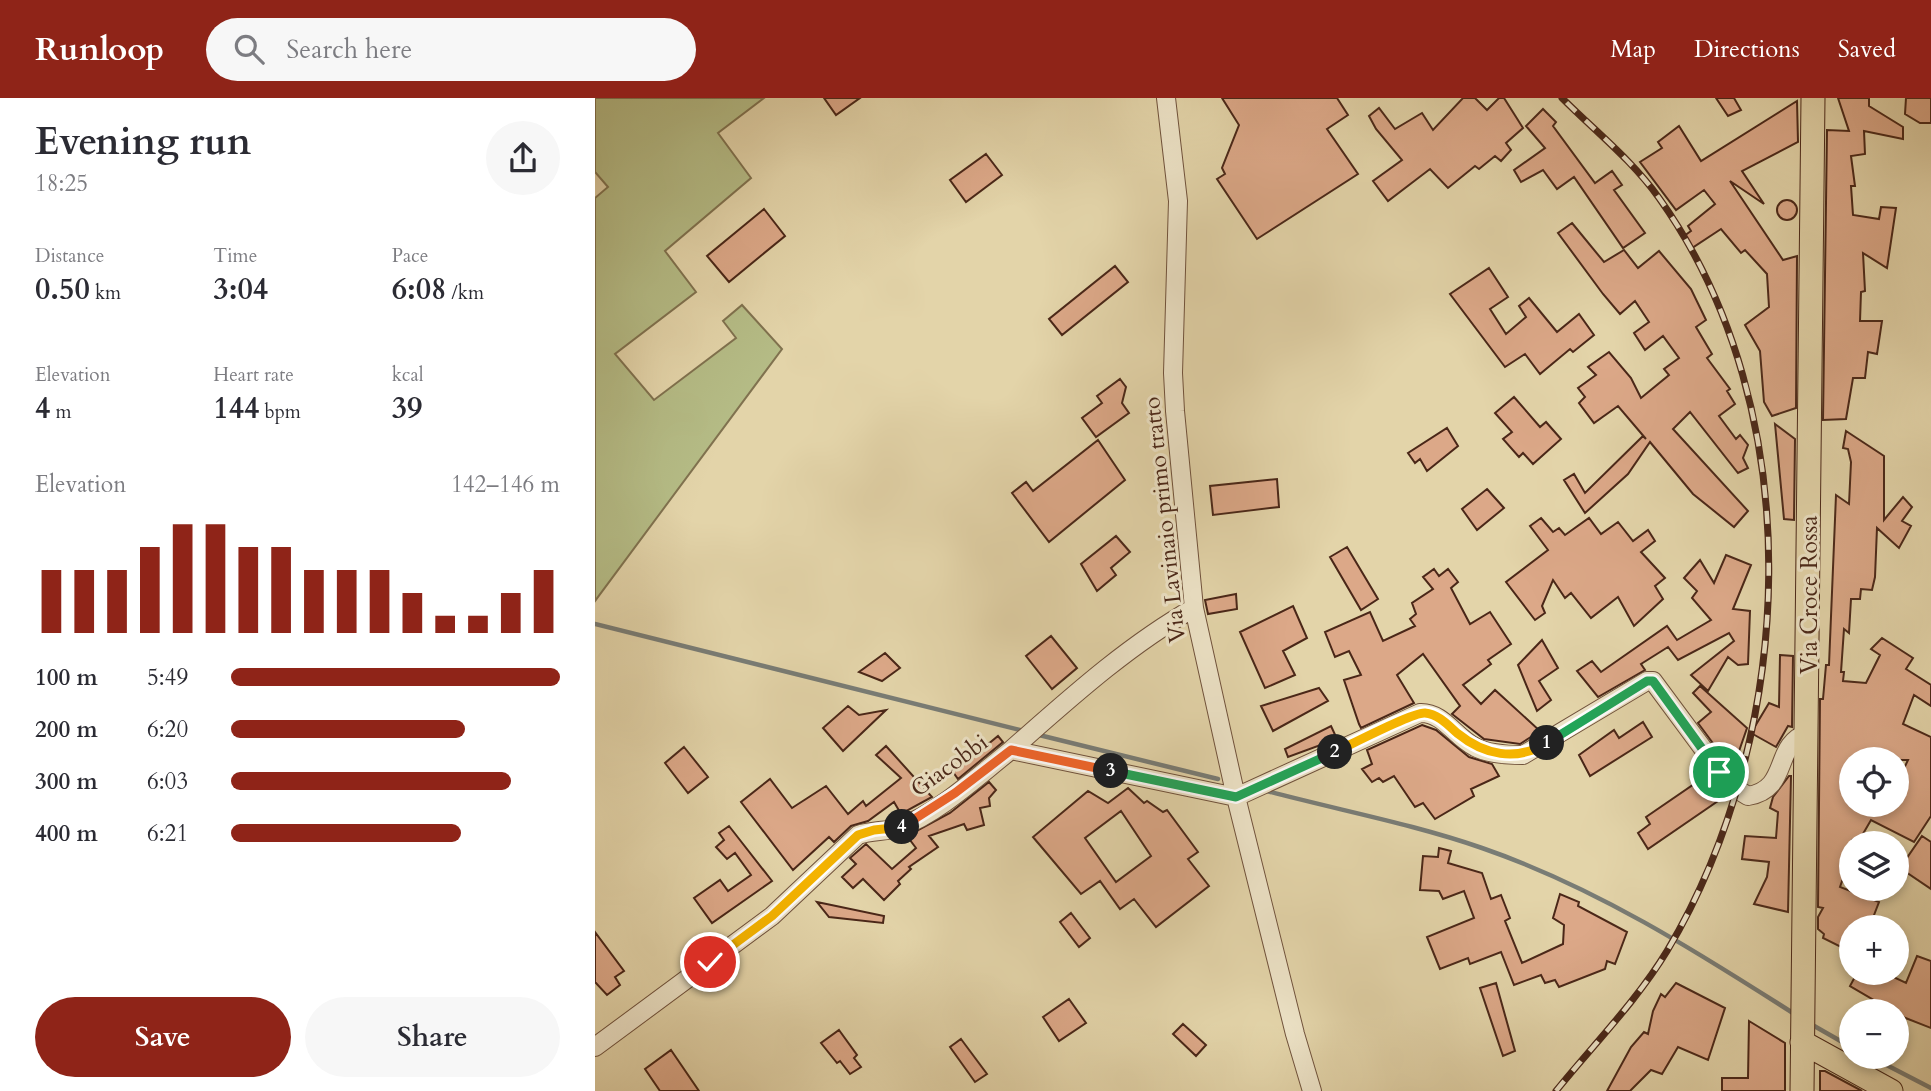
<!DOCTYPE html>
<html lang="en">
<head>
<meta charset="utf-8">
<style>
  body { margin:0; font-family:Cardo,serif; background:#f7f7f7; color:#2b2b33; height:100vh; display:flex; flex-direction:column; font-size:26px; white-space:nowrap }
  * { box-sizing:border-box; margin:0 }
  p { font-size:23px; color:#7c7c81 }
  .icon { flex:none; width:38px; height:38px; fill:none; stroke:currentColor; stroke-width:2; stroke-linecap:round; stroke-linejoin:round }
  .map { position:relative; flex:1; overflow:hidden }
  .details { display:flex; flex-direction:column; background:#fff; width:595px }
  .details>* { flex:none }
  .tools { position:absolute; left:1244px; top:649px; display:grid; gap:14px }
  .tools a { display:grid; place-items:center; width:70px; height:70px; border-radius:50%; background:#fff; box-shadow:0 4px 10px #0003; font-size:35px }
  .pin { position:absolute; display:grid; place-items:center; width:60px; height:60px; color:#fff; margin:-30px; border:4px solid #fff; border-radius:50%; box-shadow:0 2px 7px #0007 }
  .km { position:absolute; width:35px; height:35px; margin:-18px; border-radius:50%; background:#222; color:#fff; font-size:19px; line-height:35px; text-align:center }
  .round { display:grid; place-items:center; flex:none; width:74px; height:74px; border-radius:37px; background:#f7f7f7 }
  .headline { display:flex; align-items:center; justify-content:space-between; height:119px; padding:0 35px }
  h1 { font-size:38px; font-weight:800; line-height:52px }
  .figures { display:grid; grid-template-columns:repeat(3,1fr); gap:10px; height:119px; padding:7px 35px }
  .figures div { display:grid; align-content:center }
  .figures b { font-size:30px; font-weight:800 }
  .figures small { font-size:19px; font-weight:400 }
  .figures p { font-size:19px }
  .chart { height:196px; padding:14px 35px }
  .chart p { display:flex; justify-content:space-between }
  .chart svg { width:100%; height:126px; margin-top:7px; stroke:#8f2418; stroke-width:6 }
  .cta { display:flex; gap:14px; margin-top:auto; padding:14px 35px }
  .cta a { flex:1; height:80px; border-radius:42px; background:#8f2418; color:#fff; font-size:28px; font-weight:800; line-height:80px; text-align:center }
  .cta a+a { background:#f7f7f7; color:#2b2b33 }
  ul { padding:0 35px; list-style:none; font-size:23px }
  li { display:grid; grid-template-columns:112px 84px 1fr; align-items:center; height:52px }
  li i { height:18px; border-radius:9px; background:#8f2418 }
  header { display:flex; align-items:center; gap:42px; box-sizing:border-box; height:98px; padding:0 35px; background:#8f2418; color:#fff }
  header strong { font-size:33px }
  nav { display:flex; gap:38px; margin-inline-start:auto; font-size:24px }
  .search { width:490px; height:63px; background:#f7f7f7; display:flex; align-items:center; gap:18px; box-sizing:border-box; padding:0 24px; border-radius:38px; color:#7c7c81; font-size:26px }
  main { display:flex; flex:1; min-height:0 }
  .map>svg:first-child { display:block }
</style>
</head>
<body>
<header>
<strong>Runloop</strong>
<div class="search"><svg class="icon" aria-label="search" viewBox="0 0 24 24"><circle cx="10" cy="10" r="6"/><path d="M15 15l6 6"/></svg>Search here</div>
<nav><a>Map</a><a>Directions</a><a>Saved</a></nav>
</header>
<main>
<section class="details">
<div class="headline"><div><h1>Evening run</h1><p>18:25</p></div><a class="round"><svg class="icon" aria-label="share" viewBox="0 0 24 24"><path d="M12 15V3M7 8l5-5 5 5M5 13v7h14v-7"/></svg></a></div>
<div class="figures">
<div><p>Distance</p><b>0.50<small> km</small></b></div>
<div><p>Time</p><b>3:04</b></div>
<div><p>Pace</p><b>6:08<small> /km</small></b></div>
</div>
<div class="figures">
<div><p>Elevation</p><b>4<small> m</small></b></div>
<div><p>Heart rate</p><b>144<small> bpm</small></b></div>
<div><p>kcal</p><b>39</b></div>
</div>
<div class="chart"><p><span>Elevation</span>142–146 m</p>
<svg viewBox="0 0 160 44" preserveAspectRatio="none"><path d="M5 44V22M15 44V22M25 44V22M35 44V14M45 44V6M55 44V6M65 44V14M75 44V14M85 44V22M95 44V22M105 44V22M115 44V30M125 44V38M135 44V38M145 44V30M155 44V22"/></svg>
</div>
<ul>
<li><b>100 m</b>5:49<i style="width:100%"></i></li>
<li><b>200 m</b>6:20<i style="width:71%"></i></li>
<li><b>300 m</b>6:03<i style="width:85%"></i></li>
<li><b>400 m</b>6:21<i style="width:70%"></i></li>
</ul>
<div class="cta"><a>Save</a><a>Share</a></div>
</section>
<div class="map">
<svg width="1336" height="993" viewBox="0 0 1336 993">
  <rect width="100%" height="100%" fill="#e3d4a9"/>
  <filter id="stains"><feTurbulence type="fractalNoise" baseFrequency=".00286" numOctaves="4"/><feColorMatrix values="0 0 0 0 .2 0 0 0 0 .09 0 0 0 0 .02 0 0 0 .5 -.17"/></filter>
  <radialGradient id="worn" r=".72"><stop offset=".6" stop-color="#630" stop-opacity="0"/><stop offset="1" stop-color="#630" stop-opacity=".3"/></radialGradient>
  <path fill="#b5bc86" stroke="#80724f" stroke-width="2" d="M0 0H169L123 35 156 80 70 153 101 194 20 256 59 302 141 240 128 223 147 207 187 251 0 503V100L13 89 0 74Z"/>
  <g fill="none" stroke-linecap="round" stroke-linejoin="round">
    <path stroke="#797c75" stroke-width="4.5" d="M0 526 429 633
      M440 636 623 681
      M672 693C743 712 818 726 887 750 1000 789 1101 853 1201 917
      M1214 925 1256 949
      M1276 959 1336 990"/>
  </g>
  <path fill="#dca888" stroke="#4a2718" stroke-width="2" fill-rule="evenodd" d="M229 0H265L241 17Z
    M627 0H742L753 17 732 31 763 76 662 141 622 81 630 76 627 70 644 27Z
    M868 0H880L892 12 904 0H909L928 30 911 45 916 52 906 63 900 58 884 71 880 68 853 90 835 71 793 103 778 83 807 62 781 31 774 18 784 10 800 31 827 15 838 32Z
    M1121 0H1139L1146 12 1133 18Z
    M1243 0H1274V8L1308 29V41L1269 33 1270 56 1256 58 1260 88H1256L1258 117 1284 121 1286 109 1301 110 1292 170 1268 155 1270 193 1266 194 1265 223H1287L1282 256 1273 254 1270 280H1258L1251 321 1228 322 1232 32 1254 33Z
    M1311 0H1336V25H1325L1310 16Z
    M1202 3 1203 44 1147 73 1169 106 1135 83 1188 162 1202 158 1201 310 1177 318 1169 304 1165 253 1150 227 1174 209 1172 176 1150 152 1146 155 1126 131 1097 150 1089 138 1096 133 1093 128 1120 106 1109 92 1081 112 1045 64 1067 50 1063 44 1084 28 1106 63Z
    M948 11 961 24 958 28 1000 85 1017 73 1027 87 1019 92 1050 135 1028 150 979 79 962 91 948 72 926 84 919 72 950 50 931 28Z
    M391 56 407 77 371 104 355 82Z
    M1182 112a10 10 0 1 1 20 0a10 10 0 1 1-20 0Z
    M169 111 190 138 134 184 112 158Z
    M977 125 1009 164 1029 152 1043 170 1064 153 1096 191 1111 222 1101 229 1117 256 1112 260 1135 291 1132 293 1140 306 1124 318 1141 341 1145 337 1153 347 1148 360 1153 370 1143 375 1095 314 1078 331 1153 413 1139 429 1098 396 1055 344 1033 376 990 415 969 382 979 376 990 395 1048 338 1051 341 1023 308 999 325 984 305 990 299 983 290 1001 277 993 269 1014 254 1036 280 1046 300 1074 277 1069 271 1084 260 1068 238 1050 252 1039 235 1054 224 1040 203 1025 216 1008 196 963 135Z
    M520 168 533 184 467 237 454 221Z
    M894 170 913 199 895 211 911 236 931 219 924 208 934 200 962 234 984 216 999 237 978 254 975 251 945 276 930 256 910 269 855 196Z
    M525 281 531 289 527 305 534 315 501 339 487 320 507 305 502 298Z
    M919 299 945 329 951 324 966 341 938 366 928 355 924 359 908 341 917 334 900 315Z
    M1180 326 1200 341 1199 422 1189 421Z
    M852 330 863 348 832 373 825 361 820 365 813 355Z
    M1251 333 1289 358V422L1308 399 1317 409 1307 423 1316 428 1304 450 1282 430 1280 479 1277 492 1266 491 1265 501H1256L1254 535 1249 531 1246 574H1249L1248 583 1271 585 1285 557 1276 551 1287 540 1318 560 1311 571 1336 587V608L1319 597 1308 626 1336 639V718L1319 744 1276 722 1265 741 1257 742 1256 758 1245 789 1284 804 1274 830H1256V854L1228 840 1229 836 1223 831V819L1228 810 1223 809 1225 601H1228L1231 567H1234L1241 397 1254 406 1256 364 1253 351 1248 350ZM1256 662H1313L1302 685V707H1256Z
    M503 342 530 382 454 444 417 395 431 384 438 393Z
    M682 381 684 409 618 417 615 388Z
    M892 391 909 410 882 432 867 411Z
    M946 420 958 434 964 430 970 437 994 420 1006 436 1023 424 1038 443 1053 432 1060 443 1046 454 1070 480 1060 488 1068 501 1039 528 1023 499 996 520 976 495 970 500 958 482 947 508 950 515 940 522 911 484 953 452 935 428Z
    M521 438 535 454 516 470 521 477 502 493 486 466Z
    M752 449 783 501 766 512 735 459Z
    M1131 457 1156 467 1138 511 1155 513 1153 566 1143 567 1133 559 1113 593 1096 577 1139 543 1134 535 1083 562 1073 549 1046 566 1050 572 1003 599 982 573 997 563 1006 574 1072 528 1082 542 1116 522 1097 500 1102 493 1089 480 1105 462 1119 485Z
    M839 471 844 478 853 471 863 484 856 490 875 526 895 514 916 546 893 562 896 566 868 587 886 606 900 592 945 633 925 646 889 641 857 616 865 608 828 556 802 577 819 605 766 630 764 626 749 582 766 577 754 553 740 559 730 534 775 514 788 543 820 528 815 521 821 516 817 505 838 491 828 479Z
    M641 496 642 511 613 516 610 502Z
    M698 508 712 540 688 553 700 577 670 590 645 534Z
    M456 538 482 570 457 591 431 558Z
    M947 542 963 570 944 583 956 602 942 613 923 567Z
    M290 555 305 570 287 583 264 574Z
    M1185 557 1198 558 1197 629 1193 628 1181 649 1156 635 1174 605 1184 609Z
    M1105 588 1152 630 1143 656 1134 667 1103 625 1116 614 1098 595Z
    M724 590 733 603 678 633 666 608Z
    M253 608 264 617 291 612 248 653 228 630Z
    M1048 624 1057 639 995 678 984 657 1019 632 1024 640Z
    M827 627 841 632 874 659 897 666 904 678 876 691 879 698 840 721 828 705 820 709 799 678 788 684 784 680 777 684 767 671 777 666 772 652Z
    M736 628 742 641 693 659 690 651Z
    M403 638 408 644 363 681 358 674 380 657 375 651 387 640 392 647Z
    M291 648 337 699 306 716 299 704 273 723 256 728 239 744 234 739 198 772 146 704 175 681 197 710 231 688 253 716 268 703 271 708 306 680 281 657Z
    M89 649 113 679 93 695 70 665Z
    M1194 678H1196L1193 814 1159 806 1172 779 1174 764 1147 761 1150 738 1181 740 1183 714 1175 710 1178 699Z
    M1108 680 1123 703 1053 751 1043 735 1055 726 1051 719Z
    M394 684 401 692 394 700 395 708 385 710 389 727 372 732 369 726 334 738 343 749 314 769 316 771 303 783 305 786 289 802 268 781 258 790 247 779 261 766 255 760 271 746 297 771 321 750 312 738 355 715Z
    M533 690 549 705 552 703 568 714 572 712 603 754 593 761 614 788 561 829 539 801 525 811 505 783 486 796 438 739 493 693 513 705ZM526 713 556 758 521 784 490 740Z
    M134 728 177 783 117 825 99 800 125 782 133 793 156 777 140 755 132 761 121 749 129 742 124 735Z
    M1327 738 1336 744V791L1305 770Z
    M844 750 856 753 853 765 887 775 896 801 906 797 915 820 910 823 927 865 968 846 969 827 958 820 965 796 984 804 983 808 1032 834 1020 866 1012 863 1010 871 964 889 960 882 950 885 946 877 919 887 906 854 875 866 873 860 845 871 832 839 879 820 869 793 848 801 844 793 825 792 828 758 843 759Z
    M222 804 289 818 288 825 234 819Z
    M476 815 495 840 484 849 465 824Z
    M0 834 29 873 20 879 25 887 12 897 0 884Z
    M1322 858 1336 863V930L1308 919 1255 888 1262 875H1290L1311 885Z
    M901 885 920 953 908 958 885 890Z
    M1081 885 1130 910 1113 962 1083 949 1067 976 1056 972 1035 993H1012L1036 949 1049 934 1053 936 1058 913 1066 896 1070 899Z
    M474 901 491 925 464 943 448 919Z
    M1154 923 1190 945V993H1127V980H1153Z
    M588 926 611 947 601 958 578 936Z
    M244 932 262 957 259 960 266 969 255 976 245 963 242 965 226 945Z
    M366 941 392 976 380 984 355 949Z
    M76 952 104 993H65L50 971Z
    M1225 973H1230L1267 993H1225Z"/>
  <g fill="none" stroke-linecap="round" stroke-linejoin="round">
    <g stroke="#70523c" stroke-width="20">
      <path id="minor" d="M571 0 583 103 578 275 580 313 599 510 641 699 700 936 717 993
        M416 652C474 601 532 548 599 510
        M0 949 177 818 263 737C277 732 292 734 305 729 343 716 385 676 416 652L641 699 825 615C848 614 860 639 880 649 893 656 913 657 928 657L1052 583H1058L1135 687 1153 698C1196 691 1177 646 1213 635"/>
    </g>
    <g stroke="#4a2718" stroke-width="25">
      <path id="major" d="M1207 944 1296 993
        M1207 993 1218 0"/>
    </g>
    <use href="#minor" stroke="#ede3c7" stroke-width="18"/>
    <use href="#major" stroke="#e3d4a9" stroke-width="23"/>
    <g stroke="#4a2718" stroke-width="7">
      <path id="rail" d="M961 993C998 947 1041 904 1072 853 1202 635 1216 313 1064 100 1037 62 1000 33 967 0"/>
    </g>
    <use href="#rail" stroke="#ede3c7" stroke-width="4.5" stroke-dasharray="13" stroke-linecap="butt"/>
  </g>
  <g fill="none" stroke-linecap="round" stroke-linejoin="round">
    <g stroke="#fff" stroke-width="14">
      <path id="split-1" d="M952 645 1052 583H1058L1124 674"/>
    </g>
    <g stroke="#fff" stroke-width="14">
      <path id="split-2" d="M740 654C755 647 818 614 830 615 843 616 853 627 862 635 889 657 921 664 952 645"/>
    </g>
    <g stroke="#fff" stroke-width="14">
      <path id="split-3" d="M516 673 641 699 740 654"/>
    </g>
    <g stroke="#fff" stroke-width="14">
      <path id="split-4" d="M307 729 360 695 416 652 516 673"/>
    </g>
    <g stroke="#fff" stroke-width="14">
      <path id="split-5" d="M115 864 177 818 263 737 279 732 307 729"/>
    </g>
    <use href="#split-1" stroke="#22a559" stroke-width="9"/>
    <use href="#split-2" stroke="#f5b400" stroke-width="9"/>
    <use href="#split-3" stroke="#22a559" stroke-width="9"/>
    <use href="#split-4" stroke="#f0652b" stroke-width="9"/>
    <use href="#split-5" stroke="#f5b400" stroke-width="9"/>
  </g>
  <g text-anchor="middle" stroke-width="6" stroke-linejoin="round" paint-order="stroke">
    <g font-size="23" fill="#4a2718" stroke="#ede3c7">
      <text transform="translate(569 422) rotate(-96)" y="8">Via Lavinaio primo tratto</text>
      <text transform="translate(1214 497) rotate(-90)" y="8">Via Croce Rossa</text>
      <text transform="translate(354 667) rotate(-36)" y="8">Giacobbi</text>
    </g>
  </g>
  <rect width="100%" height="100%" filter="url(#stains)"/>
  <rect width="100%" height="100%" fill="url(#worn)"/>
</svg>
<div class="tools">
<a><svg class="icon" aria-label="locate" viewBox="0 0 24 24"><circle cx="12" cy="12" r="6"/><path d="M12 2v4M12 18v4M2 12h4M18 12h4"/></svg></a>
<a><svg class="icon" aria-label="layers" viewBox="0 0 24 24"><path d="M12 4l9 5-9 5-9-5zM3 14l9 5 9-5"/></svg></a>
<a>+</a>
<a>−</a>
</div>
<div class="pin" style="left:1124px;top:674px;background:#1e9e55"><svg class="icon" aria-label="arrive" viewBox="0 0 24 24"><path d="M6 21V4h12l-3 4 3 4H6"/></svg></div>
<div class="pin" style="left:115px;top:864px;background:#d93025"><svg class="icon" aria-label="check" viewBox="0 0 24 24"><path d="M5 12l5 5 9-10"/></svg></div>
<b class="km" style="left:952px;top:645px">1</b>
<b class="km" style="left:740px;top:654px">2</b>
<b class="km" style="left:516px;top:673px">3</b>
<b class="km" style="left:307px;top:729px">4</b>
</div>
</main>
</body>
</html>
